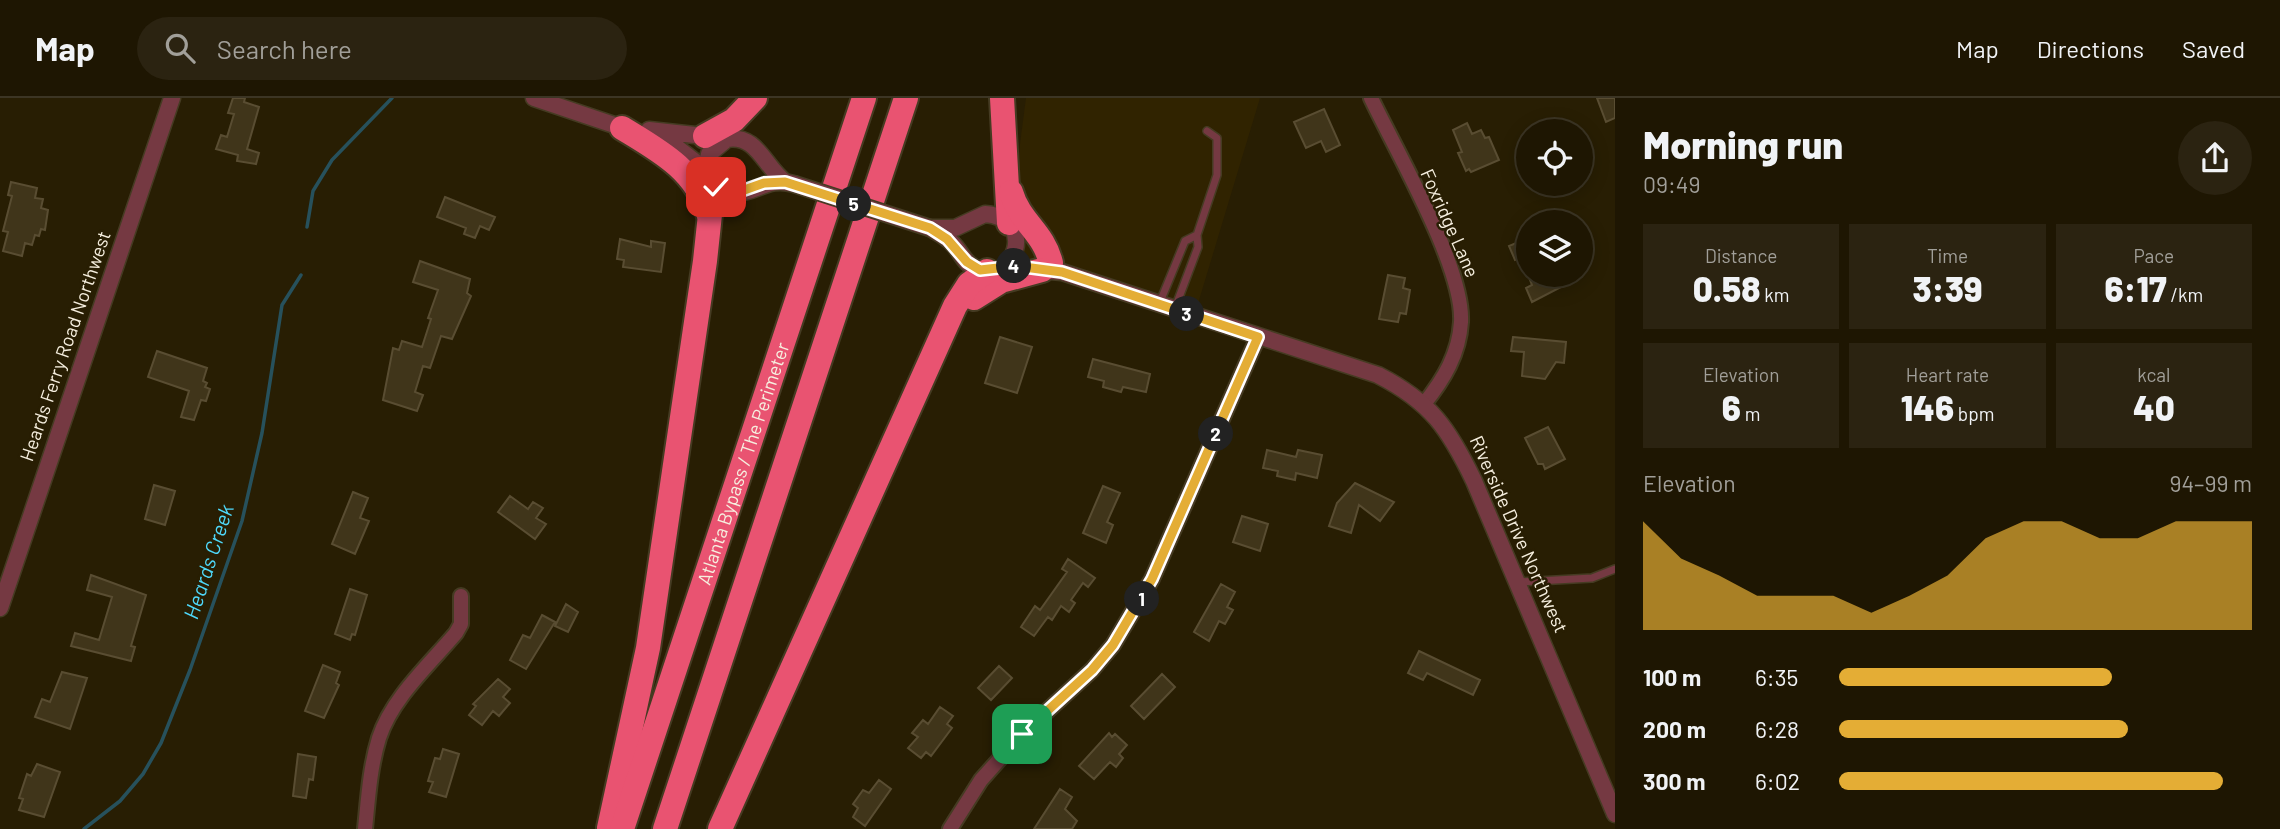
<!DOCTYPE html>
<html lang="en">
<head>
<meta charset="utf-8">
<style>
  body { margin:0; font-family:Barlow,sans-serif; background:#2b2311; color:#f1f3f6; height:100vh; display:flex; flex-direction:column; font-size:26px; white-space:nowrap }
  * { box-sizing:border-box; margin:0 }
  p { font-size:23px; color:#a19f99 }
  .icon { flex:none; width:38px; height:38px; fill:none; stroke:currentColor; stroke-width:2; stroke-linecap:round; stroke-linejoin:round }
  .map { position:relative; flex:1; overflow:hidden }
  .details { display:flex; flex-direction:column; background:#1e1602; width:665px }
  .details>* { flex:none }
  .tools { position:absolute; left:1516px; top:21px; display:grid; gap:14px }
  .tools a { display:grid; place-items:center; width:77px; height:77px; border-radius:50%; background:#1e1602; box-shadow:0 4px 18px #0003,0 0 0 2px #3c3524; font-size:35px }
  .pin { position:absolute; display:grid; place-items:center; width:60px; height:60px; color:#fff; margin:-30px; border-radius:14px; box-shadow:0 4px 10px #0006 }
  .km { position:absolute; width:35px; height:35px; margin:-18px; border-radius:50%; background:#222; color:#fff; font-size:19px; line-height:35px; text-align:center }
  .round { display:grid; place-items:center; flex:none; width:74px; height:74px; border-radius:37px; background:#2b2311 }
  .overview { display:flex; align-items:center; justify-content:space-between; height:119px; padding:0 28px }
  h1 { font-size:38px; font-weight:800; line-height:52px }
  .figures { display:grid; grid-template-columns:repeat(3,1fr); gap:10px; height:119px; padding:7px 28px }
  .figures div { display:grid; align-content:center; border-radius:0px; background:#2b2311; text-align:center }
  .figures b { font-size:35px; font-weight:800 }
  .figures small { font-size:19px; font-weight:400 }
  .figures p { font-size:19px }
  .chart { height:196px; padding:14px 28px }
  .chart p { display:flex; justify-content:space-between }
  .chart svg { width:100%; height:126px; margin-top:7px; fill:#e4ad35; opacity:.7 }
  ul { padding:0 28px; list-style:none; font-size:23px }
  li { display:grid; grid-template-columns:112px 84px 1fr; align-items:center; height:52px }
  li i { height:18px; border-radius:9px; background:#e4ad35 }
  header { display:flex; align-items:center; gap:42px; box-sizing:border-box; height:98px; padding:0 35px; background:#1e1602; border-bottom:2px solid #3c3524 }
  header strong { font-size:33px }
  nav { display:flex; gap:38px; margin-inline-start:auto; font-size:24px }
  .search { width:490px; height:63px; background:#2b2311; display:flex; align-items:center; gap:18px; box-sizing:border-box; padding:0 24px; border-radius:38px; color:#a19f99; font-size:26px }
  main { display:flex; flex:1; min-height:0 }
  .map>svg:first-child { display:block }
</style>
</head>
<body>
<header>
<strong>Map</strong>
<div class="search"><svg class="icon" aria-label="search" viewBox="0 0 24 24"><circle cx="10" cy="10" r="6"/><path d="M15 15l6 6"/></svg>Search here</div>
<nav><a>Map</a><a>Directions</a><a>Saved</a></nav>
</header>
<main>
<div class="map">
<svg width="1615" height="731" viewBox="0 0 1615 731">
  <rect width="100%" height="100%" fill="#281e03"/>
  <path fill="#302300" d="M1026 0H1260L1197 209 1013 157 1007 146Z"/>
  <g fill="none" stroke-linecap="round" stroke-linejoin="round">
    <path stroke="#27515c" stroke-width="3.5" d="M307 129 313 93 332 62 392 0
      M84 731 120 703 143 676 161 645 190 572 242 423 262 335 282 207 301 177"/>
  </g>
  <path fill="#40351a" stroke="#594d32" stroke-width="2" d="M233 0H245L244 4 259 9 247 51 259 55 256 66 237 63 238 57 216 51 221 37 227 39 234 16 228 15Z
    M1597 0H1615V20L1606 24Z
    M1324 11 1340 47 1326 54 1321 43 1306 50 1294 24Z
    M1467 25 1472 36 1481 32 1485 40 1489 39 1499 62 1471 74 1469 71 1466 73 1458 55 1462 54 1453 32Z
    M11 84 37 90 35 100 43 101 41 110 48 112 45 132 41 131 39 138 35 137 32 147 25 145 22 158 3 153 8 134 3 133 12 98 8 97Z
    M445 99 495 119 489 132 480 128 475 140 464 136 466 130 437 119Z
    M1528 140V157L1515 162 1509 148Z
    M620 141 651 149V143L665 145 661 174 623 169 624 162 617 161Z
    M420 163 470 181 467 195 471 198 452 241 441 238 430 270 423 268 415 294 423 297 417 313 383 302 393 250 399 252 402 243 422 249 431 221 428 220 438 192 413 184Z
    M1388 177 1405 180 1403 190 1410 192 1406 216 1400 215 1398 224 1379 221Z
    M1528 177 1560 178 1563 188 1532 204 1526 190 1532 187Z
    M1000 239 1032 249 1017 295 985 285Z
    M1513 239 1566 244 1564 265 1556 264 1545 281 1522 278 1524 254 1511 253Z
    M157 253 207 270 203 283 207 285 205 289 210 291 206 303 201 302 194 322 181 319 189 293 148 279Z
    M1093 261 1150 276 1146 294 1123 289 1121 294 1103 289 1104 283 1088 279Z
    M1548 329 1565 361 1545 371 1543 366H1538L1525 340Z
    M1267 352 1296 359 1298 352 1322 357 1317 380 1296 375 1295 382 1277 378 1278 373 1263 370Z
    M1355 385 1394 404 1380 423 1359 407 1351 435 1329 428 1337 405Z
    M154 387 175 393 165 427 145 421Z
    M1103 388 1120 395 1107 424 1113 427 1106 445 1083 435Z
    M353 394 368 400 360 420 369 423 355 456 332 446Z
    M510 398 528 411 533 404 543 410 536 420 546 426 535 441 498 414Z
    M1242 418 1268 426 1260 453 1233 444Z
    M1068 461 1095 480 1088 489 1083 485 1071 502 1075 505 1069 514 1061 508 1052 522 1048 519 1034 538 1021 529 1035 508 1040 512 1067 474 1062 471Z
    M91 477 146 497 131 548 135 549 131 563 71 548 75 535 99 542 112 499 87 492Z
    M1221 486 1235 494 1227 509 1233 512 1225 526 1219 523 1209 543 1194 534Z
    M350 491 367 497 355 537 352 536 350 542 335 536Z
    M566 506 578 514 568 534 555 528Z
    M542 517 555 524 526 571 510 562 523 537 530 540Z
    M1419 553 1480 582 1473 597 1427 575 1423 582 1408 575Z
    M323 567 340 574 336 585 339 587 324 620 305 613Z
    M999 568 1012 580 991 602 978 590Z
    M62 574 87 580 70 631 35 619 42 601 50 604Z
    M1162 576 1175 589 1144 621 1131 608Z
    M498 581 510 591 503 599 510 605 499 618 493 613 482 627 469 617 476 608 473 606Z
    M940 609 953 618 947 626 952 630 931 658 926 654 921 660 908 650 918 639 912 635 923 622 928 626Z
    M1109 635 1112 639 1115 636 1127 647 1119 656 1123 660 1116 669 1110 664 1094 681 1079 668Z
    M443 651 459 656 446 699 429 694 433 684 428 683 435 660 440 661Z
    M298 656 316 659 313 682 309 681 306 700 293 698Z
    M37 666 60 674 44 719 19 712 23 701 19 700 27 676 31 678Z
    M879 682 891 691 865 728 853 719 858 710 853 706 863 692 869 695Z
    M1060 691 1072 699 1065 711 1077 723 1072 731H1034Z"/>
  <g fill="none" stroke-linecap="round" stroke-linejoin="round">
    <g stroke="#453b22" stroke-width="10">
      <path id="service" d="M1160 204 1185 143 1197 137
        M1175 210 1198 149 1197 137 1217 77V40L1207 33
        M1519 484 1592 480 1615 471"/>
    </g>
    <g stroke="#453b22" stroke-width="18">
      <path id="minor" d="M1371 0C1396 53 1464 169 1461 224 1459 256 1444 281 1424 306
        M365 731C368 701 370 669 379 640 392 600 429 567 456 535L461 526V498
        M950 731 981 682 1022 636 1092 572 1113 547 1152 481 1258 239"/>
    </g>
    <g stroke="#453b22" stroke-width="19">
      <path id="tertiary" d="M534 0 629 32
        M649 32 713 39
        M653 41 675 48 707 73
        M785 84C764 68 757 36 727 41L709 56C704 75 713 95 735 95 758 95 767 78 794 86
        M985 116C1039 120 1014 190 975 170 964 165 961 154 953 146 947 139 938 135 930 130H955Z
        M1004 169 1062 174 1378 277C1431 304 1449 331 1474 383L1615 716
        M0 510 172 0"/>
    </g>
    <g stroke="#453b22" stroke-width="28">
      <g id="motorway">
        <path d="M1002 0 1009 125"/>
        <path d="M622 30C658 52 696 72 708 115"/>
        <path d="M705 38 734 22 755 0"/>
        <path d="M1011 94C1020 125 1043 133 1051 165"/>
        <path d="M974 200 1001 183 1042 172"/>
        <path d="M609 730 648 550 705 163 711 107 710 82"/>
        <path id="s1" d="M622 731 864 0"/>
        <path d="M665 731 906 0"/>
        <path d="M720 731 955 208 969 186 987 173"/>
      </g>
    </g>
    <use href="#service" stroke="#753942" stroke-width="7"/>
    <use href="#minor" stroke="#753942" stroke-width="14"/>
    <use href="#tertiary" stroke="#753942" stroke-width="16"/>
    <use href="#motorway" stroke="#e95371" stroke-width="24"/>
    <g stroke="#453b22" stroke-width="19" stroke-linecap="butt">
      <path id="tertiary-bridge" d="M794 86 930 130"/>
    </g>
    <use href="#tertiary-bridge" stroke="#753942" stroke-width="16"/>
  </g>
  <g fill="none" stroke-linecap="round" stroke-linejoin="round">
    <g stroke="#fff" stroke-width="14">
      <path id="route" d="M716 89 733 96 764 85 785 84 930 130 947 141 967 164 980 172 1016 168 1062 174 1258 239 1152 481 1113 547 1092 572 1022 636"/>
    </g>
    <use href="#route" stroke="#e4ad35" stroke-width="9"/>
  </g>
  <g text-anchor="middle" stroke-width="5" stroke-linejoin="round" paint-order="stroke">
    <g font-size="19" fill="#f6efdf" stroke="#281e03">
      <text transform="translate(1450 125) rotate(66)" y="7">Foxridge Lane</text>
      <text transform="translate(65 248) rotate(-71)" y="7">Heards Ferry Road Northwest</text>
      <text dy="7" stroke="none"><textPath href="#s1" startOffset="385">Atlanta Bypass / The Perimeter</textPath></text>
      <text transform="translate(1519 436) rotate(66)" y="7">Riverside Drive Northwest</text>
    </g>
    <g font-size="21" font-style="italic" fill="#4fd8fa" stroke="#281e03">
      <text transform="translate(209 464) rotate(-72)" y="7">Heards Creek</text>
    </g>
  </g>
</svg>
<div class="tools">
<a><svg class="icon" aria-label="locate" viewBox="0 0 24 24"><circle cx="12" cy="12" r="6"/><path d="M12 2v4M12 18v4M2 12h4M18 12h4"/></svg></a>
<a><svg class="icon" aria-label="layers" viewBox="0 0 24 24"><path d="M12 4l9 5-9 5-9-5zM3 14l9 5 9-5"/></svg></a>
</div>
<div class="pin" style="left:1022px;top:636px;background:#1e9e55"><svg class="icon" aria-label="arrive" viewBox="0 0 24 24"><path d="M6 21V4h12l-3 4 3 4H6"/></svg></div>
<div class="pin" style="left:716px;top:89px;background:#d93025"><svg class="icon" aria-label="check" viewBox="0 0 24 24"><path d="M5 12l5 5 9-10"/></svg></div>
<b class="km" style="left:1142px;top:501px">1</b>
<b class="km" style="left:1216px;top:336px">2</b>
<b class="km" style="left:1187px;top:216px">3</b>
<b class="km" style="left:1014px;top:168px">4</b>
<b class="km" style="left:854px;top:106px">5</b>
</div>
<section class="details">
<div class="overview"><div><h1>Morning run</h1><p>09:49</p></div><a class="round"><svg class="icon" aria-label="share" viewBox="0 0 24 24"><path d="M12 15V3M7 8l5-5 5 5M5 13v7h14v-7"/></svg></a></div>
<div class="figures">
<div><p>Distance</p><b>0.58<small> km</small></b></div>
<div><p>Time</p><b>3:39</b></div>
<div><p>Pace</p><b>6:17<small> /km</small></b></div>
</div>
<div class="figures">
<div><p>Elevation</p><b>6<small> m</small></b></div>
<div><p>Heart rate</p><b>146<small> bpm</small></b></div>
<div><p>kcal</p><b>40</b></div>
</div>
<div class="chart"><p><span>Elevation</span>94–99 m</p>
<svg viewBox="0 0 160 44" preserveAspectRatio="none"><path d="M0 44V6L10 19L20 25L30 32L40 32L50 32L60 38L70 32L80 25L90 12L100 6L110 6L120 12L130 12L140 6L150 6L160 6V44z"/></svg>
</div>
<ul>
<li><b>100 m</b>6:35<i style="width:66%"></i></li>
<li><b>200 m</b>6:28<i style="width:70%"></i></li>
<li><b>300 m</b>6:02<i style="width:93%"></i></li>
</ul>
</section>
</main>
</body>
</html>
